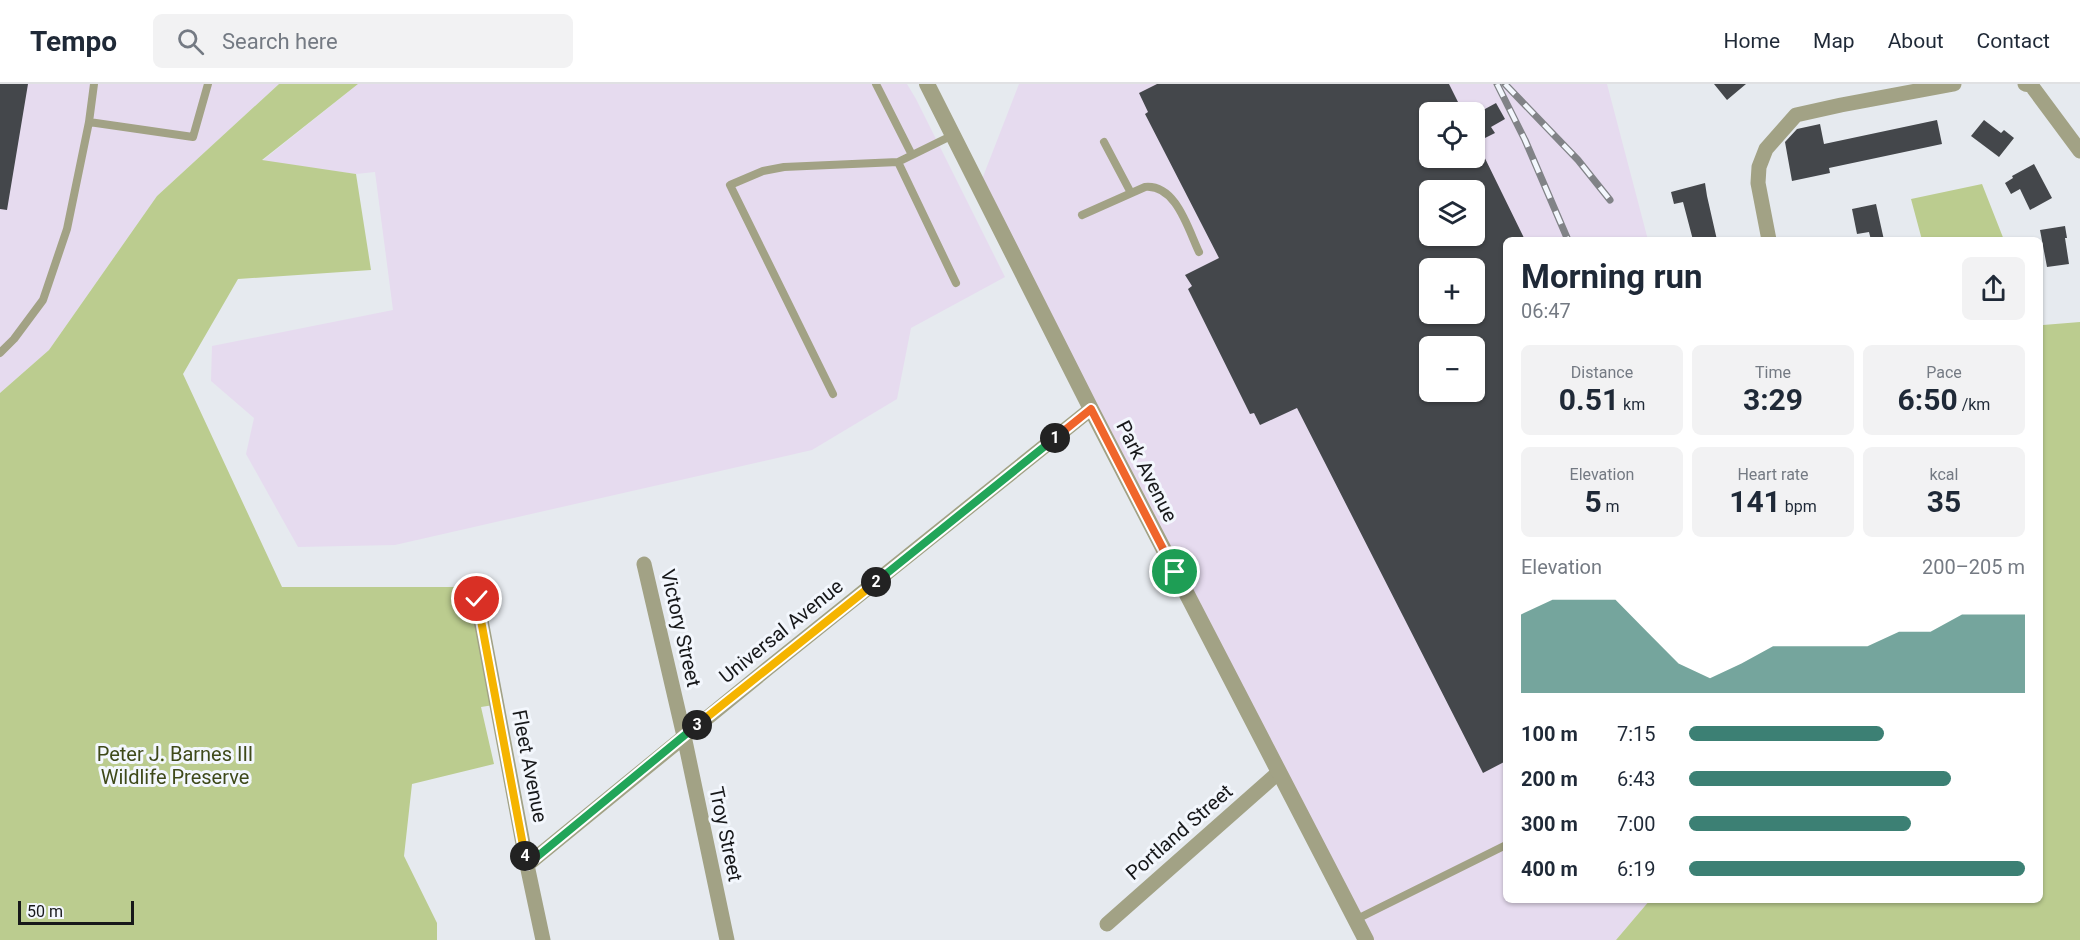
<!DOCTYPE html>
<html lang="en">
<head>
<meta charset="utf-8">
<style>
  body { margin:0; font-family:Roboto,sans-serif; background:#f2f2f3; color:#1f2937; height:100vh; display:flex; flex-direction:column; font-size:22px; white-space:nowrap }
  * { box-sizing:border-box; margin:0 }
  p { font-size:20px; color:#747a83 }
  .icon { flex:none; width:33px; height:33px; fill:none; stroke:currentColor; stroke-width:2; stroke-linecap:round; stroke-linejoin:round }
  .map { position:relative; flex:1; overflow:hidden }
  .panel { position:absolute; left:1503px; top:153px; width:540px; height:666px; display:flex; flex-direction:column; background:#fff; border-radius:9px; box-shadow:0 2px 4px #0004 }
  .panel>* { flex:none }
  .tools { position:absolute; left:1419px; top:18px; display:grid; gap:12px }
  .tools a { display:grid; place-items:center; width:66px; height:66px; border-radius:9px; background:#fff; box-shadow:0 2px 4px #0004; font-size:30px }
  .scale { position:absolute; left:18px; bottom:15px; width:116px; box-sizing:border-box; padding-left:6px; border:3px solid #17181a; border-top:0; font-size:16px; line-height:21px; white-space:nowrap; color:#17181a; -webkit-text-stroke:4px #f3f7fd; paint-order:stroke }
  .pin { position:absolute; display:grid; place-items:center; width:51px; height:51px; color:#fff; margin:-26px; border:3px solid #fff; border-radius:50%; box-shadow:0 2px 6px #0007 }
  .km { position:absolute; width:30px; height:30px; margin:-15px; border-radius:50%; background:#222; color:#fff; font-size:16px; line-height:30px; text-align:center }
  .round { display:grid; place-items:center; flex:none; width:63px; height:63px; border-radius:9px; background:#f2f2f3 }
  .head { display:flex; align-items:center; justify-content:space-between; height:102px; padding:0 18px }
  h1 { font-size:33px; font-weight:700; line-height:45px }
  .stats { display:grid; grid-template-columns:repeat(3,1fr); gap:9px; height:102px; padding:6px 18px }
  .stats div { display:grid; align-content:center; border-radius:9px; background:#f2f2f3; text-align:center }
  .stats b { font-size:30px; font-weight:700 }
  .stats small { font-size:16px; font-weight:400 }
  .stats p { font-size:16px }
  .chart { height:168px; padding:12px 18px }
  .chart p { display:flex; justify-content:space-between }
  .chart svg { width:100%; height:108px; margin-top:6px; fill:#3c8074; opacity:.7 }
  ul { padding:0 18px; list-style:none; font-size:20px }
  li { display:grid; grid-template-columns:96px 72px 1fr; align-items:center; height:45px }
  li i { height:15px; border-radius:8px; background:#3c8074 }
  header { display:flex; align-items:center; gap:36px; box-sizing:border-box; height:84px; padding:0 30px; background:#fff; border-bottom:2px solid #e0e1e3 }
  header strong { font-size:28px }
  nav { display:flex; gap:33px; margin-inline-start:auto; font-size:21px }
  .search { width:420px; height:54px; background:#f2f2f3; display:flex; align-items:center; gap:15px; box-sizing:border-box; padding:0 21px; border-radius:9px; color:#747a83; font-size:22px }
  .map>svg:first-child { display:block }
</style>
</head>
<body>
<header>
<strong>Tempo</strong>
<div class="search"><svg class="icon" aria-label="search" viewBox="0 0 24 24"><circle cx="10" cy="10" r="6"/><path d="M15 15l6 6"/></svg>Search here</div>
<nav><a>Home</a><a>Map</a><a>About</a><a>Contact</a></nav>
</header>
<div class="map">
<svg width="2080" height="856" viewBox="0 0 2080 856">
  <rect width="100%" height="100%" fill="#e6eaef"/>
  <path fill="#e6dbef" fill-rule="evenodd" d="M0 0H279L157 112 49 266 0 309Z
    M358 0H907L916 15 1005 193 911 244 897 315 812 366 395 461 298 463 246 370 254 334 211 297 212 262 393 226 375 88 356 90 262 77Z
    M1019 0H1607L1648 156H1506V816H1650L1616 856H1366L979 103ZM1430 28H1474V74H1430ZM1430 106H1474V152H1430ZM1430 184H1474V230H1430ZM1430 262H1474V308H1430Z"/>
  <path fill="#bbcc8f" d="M279 0H358L262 76 356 90 371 186 238 195 183 290 282 503H466L500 620 481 623 494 680 412 700 404 772 437 839V856H0V309L49 266 157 112Z
    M1982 100 2004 156H1922L1911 115Z
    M2040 235 2043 241 2080 238V856H1616L1650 816H2040Z"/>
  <path fill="#44474b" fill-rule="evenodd" d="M0 0H28L7 126 0 125Z
    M1157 0H1449L1463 28H1430V74H1474V31L1496 19 1505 35 1491 43 1495 49 1477 58 1525 156H1506V677L1483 689 1297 324 1260 341 1254 329 1250 330 1188 205 1192 202 1185 191 1219 174 1145 30 1148 28 1139 9ZM1430 106H1474V152H1430ZM1430 184H1474V230H1430ZM1430 262H1474V308H1430Z
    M1714 0H1746L1727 16Z
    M1937 36 1942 60 1829 84 1830 89 1792 97 1785 58 1797 45 1820 40 1824 60Z
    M1984 36 2001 49 2004 46 2014 54 1999 73 1971 52Z
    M2034 80 2052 114 2030 126 2020 105 2011 110 2005 99 2013 94 2012 92Z
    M1705 99 1707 112 1717 156H1693L1683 118 1674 120 1671 108Z
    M1876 120 1884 156H1871L1869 148 1857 150 1852 125Z
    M2065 142 2067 154H2065L2069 180 2047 183 2040 146Z"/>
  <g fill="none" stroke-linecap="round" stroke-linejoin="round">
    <path stroke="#a2a285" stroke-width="8" d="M876 0 912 71
      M89 38 193 53 208 0
      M953 51 898 78 956 199
      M1104 58 1131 109
      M1082 131 1145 103C1176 100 1188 145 1199 168
      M0 269 14 255 43 216 67 145 89 38 94 0
      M833 310 730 101 763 87 784 83 898 78
      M1355 836 1506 761"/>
    <path stroke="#a2a285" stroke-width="15" d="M2025 0 2031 1 2080 67
      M1769 156 1758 99 1759 83 1766 65 1796 31 1841 21 1954 0
      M644 480 684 652 727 856
      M477 515 527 781 543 856
      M527 781 767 585 1091 325
      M1107 840 1279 688"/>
    <path stroke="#a2a285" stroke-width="16" d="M927 0 1091 325 1366 856"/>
    <g stroke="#818387" stroke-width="7">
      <path id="rail" d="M1497 0 1525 56 1568 156
        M1505 0 1578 76 1610 116"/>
    </g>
    <use href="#rail" stroke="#f3f7fd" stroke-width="4.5" stroke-dasharray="14" stroke-linecap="butt"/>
  </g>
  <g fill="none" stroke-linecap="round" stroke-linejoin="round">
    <g stroke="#fff" stroke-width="12">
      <path id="split-1" d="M1055 354 1091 325 1175 488"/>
    </g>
    <g stroke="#fff" stroke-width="12">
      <path id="split-2" d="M876 498 1055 354"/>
    </g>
    <g stroke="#fff" stroke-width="12">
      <path id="split-3" d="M697 641 876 498"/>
    </g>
    <g stroke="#fff" stroke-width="12">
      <path id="split-4" d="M525 772 527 781 697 641"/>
    </g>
    <g stroke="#fff" stroke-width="12">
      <path id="split-5" d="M477 515 525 772"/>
    </g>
    <use href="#split-1" stroke="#f0652b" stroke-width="8"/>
    <use href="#split-2" stroke="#22a559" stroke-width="8"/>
    <use href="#split-3" stroke="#f5b400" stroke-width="8"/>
    <use href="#split-4" stroke="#22a559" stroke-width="8"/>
    <use href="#split-5" stroke="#f5b400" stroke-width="8"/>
  </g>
  <g text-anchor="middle" stroke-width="6" stroke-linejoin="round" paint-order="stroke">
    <g font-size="20" fill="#17181a" stroke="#f3f7fd">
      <text transform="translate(1147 387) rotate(63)" y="7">Park Avenue</text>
      <text transform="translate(681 544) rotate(77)" y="7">Victory Street</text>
      <text transform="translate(781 547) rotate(-39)" y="7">Universal Avenue</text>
      <text transform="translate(530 682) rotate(79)" y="7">Fleet Avenue</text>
      <text transform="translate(1179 748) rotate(-41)" y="7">Portland Street</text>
      <text transform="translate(726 750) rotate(78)" y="7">Troy Street</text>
    </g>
    <g font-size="20" fill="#3e4919" stroke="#f3f7fd">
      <text x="175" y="677">Peter J. Barnes III<tspan x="175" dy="23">Wildlife Preserve</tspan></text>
    </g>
  </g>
</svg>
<div class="tools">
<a><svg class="icon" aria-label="locate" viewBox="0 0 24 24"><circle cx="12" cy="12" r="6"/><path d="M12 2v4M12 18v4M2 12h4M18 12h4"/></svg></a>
<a><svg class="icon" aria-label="layers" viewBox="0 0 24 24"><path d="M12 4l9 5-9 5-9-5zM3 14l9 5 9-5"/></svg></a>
<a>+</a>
<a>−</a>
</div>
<div class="scale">50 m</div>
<div class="pin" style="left:1175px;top:488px;background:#1e9e55"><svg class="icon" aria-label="arrive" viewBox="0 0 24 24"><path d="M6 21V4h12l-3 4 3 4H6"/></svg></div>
<div class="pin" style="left:477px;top:515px;background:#d93025"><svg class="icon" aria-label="check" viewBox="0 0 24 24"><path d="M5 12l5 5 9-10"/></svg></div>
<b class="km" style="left:1055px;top:354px">1</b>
<b class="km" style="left:876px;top:498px">2</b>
<b class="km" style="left:697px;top:641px">3</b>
<b class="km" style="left:525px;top:772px">4</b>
<section class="panel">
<div class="head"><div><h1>Morning run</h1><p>06:47</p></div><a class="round"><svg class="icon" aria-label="share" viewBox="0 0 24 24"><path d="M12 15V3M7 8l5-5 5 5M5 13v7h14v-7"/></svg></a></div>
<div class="stats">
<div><p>Distance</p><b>0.51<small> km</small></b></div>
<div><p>Time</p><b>3:29</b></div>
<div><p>Pace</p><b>6:50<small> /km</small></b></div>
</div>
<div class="stats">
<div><p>Elevation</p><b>5<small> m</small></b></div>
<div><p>Heart rate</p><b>141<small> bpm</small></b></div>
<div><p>kcal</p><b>35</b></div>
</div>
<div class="chart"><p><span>Elevation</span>200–205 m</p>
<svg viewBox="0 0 160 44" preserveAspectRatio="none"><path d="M0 44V12L10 6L20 6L30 6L40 19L50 32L60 38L70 32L80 25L90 25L100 25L110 25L120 19L130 19L140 12L150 12L160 12V44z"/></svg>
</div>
<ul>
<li><b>100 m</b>7:15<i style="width:58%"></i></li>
<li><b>200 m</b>6:43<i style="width:78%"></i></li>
<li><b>300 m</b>7:00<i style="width:66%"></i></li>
<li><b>400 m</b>6:19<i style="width:100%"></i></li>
</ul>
</section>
</div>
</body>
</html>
